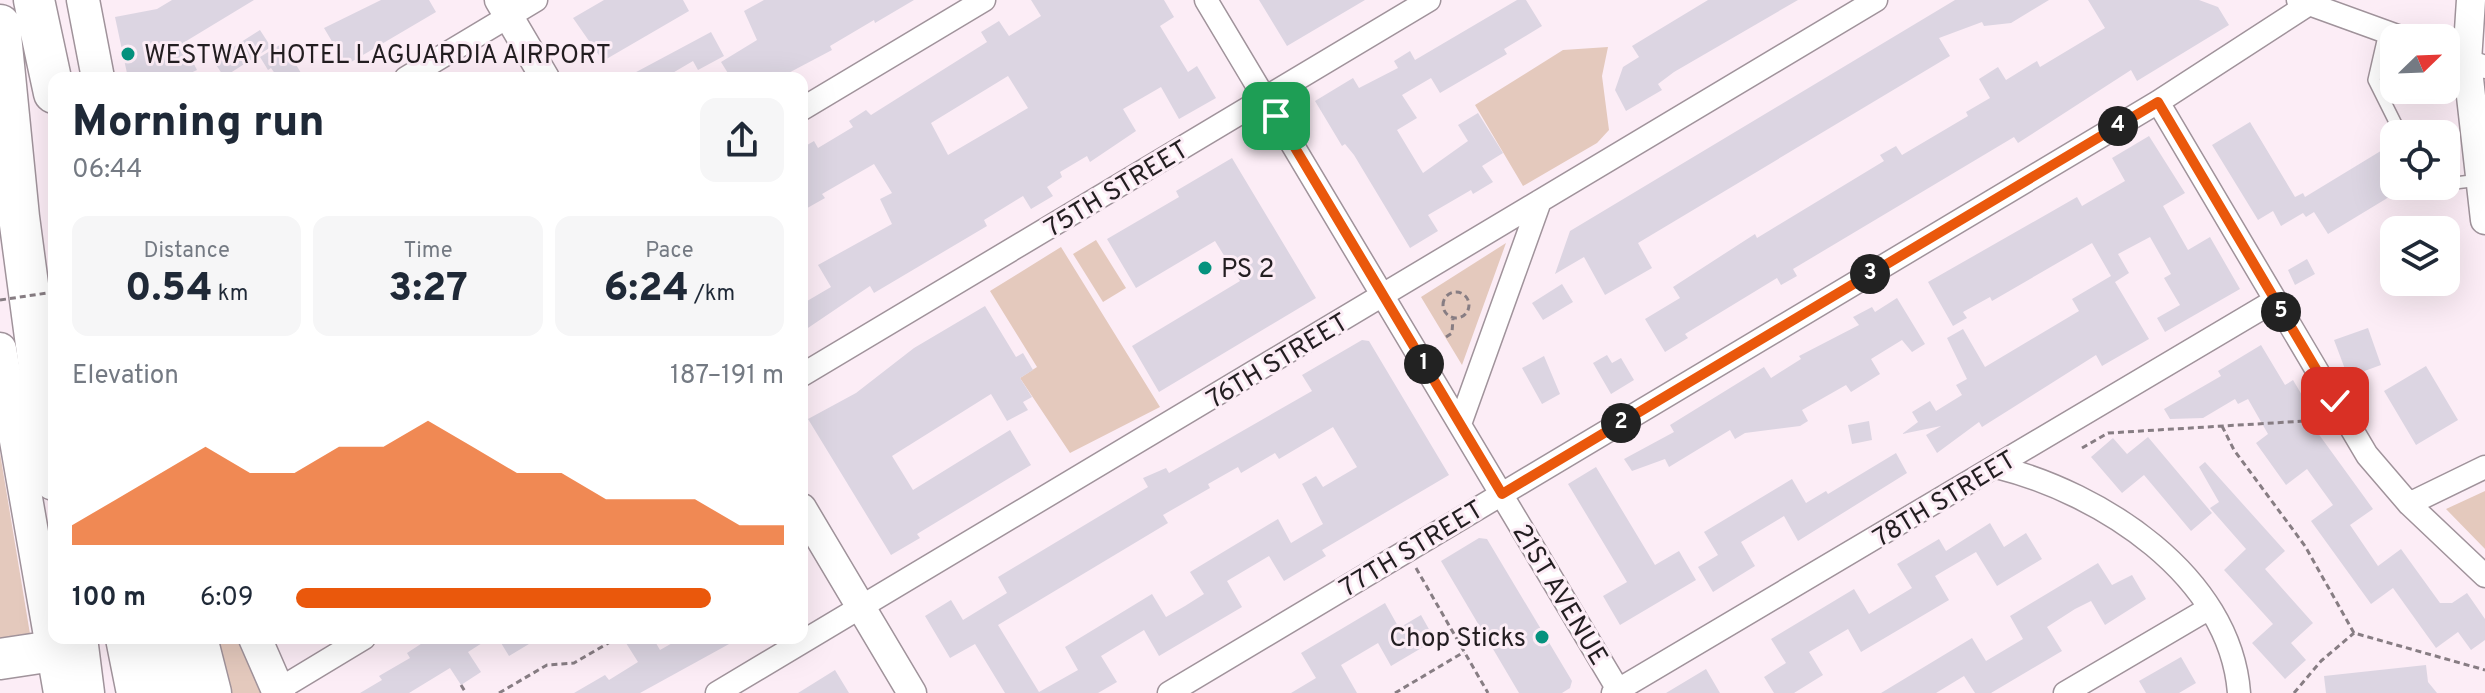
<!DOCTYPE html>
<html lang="en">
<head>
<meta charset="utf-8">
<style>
  body { margin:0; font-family:Overpass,sans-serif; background:#f6f6f7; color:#1f2937; height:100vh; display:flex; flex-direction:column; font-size:30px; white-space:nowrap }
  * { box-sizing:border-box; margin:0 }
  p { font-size:26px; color:#747a83 }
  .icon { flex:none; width:44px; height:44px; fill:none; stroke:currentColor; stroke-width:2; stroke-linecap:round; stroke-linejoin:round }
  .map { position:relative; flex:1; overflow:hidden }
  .side { position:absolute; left:48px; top:72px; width:760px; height:572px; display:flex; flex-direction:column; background:#fff; border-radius:16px; box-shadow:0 8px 32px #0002 }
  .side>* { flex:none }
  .needle { width:52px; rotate:67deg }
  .tools { position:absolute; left:2380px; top:24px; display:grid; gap:16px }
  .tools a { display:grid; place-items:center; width:80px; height:80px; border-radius:16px; background:#fff; box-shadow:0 8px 32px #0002; font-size:40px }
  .pin { position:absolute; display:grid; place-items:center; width:68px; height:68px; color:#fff; margin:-34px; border-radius:16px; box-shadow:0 4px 12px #0006 }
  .km { position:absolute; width:40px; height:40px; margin:-20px; border-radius:50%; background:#222; color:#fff; font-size:22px; line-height:40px; text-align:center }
  .round { display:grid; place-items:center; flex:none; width:84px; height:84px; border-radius:16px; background:#f6f6f7 }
  .summary { display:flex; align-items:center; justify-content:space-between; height:136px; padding:0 24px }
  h1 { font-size:44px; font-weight:800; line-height:60px }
  .stats { display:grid; grid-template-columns:repeat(3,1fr); gap:12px; height:136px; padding:8px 24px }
  .stats div { display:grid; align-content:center; border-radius:16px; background:#f6f6f7; text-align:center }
  .stats b { font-size:40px; font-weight:800 }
  .stats small { font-size:22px; font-weight:400 }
  .stats p { font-size:22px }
  .chart { height:224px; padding:16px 24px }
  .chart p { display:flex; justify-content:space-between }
  .chart svg { width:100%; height:144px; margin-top:8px; fill:#ea580c; opacity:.7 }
  ul { padding:0 24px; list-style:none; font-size:26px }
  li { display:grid; grid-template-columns:128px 96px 1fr; align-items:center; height:60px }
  li i { height:20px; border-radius:10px; background:#ea580c }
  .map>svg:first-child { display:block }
</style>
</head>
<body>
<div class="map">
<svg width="2485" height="693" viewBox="0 0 2485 693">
  <rect width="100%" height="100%" fill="#fcedf6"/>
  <path fill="#e4c9bd" d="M1608 47 1602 76 1609 130 1597 143 1523 186 1475 105 1563 50Z
    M1096 240 1126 288 1103 302 1073 254Z
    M1506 243 1462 365 1421 297Z
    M1061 247 1160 407 1070 453 1020 378 1037 367 990 291Z
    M0 453 31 640 0 644Z
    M2485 491V549L2446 509Z
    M205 638H244L268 693H218Z"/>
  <path fill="#dcd5e2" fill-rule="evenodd" d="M172 0H254L183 43 197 70 180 78H128L115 17 157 9Z
    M381 0H429L436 12 346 65 324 28Z
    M604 0H683L689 11 603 61 573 18Z
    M764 0H914L875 23 874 20 830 46 832 50 779 78H731L721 62 757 40 744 11Z
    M1031 0H1164L1174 17 1160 26 1188 72 1197 66 1216 98 1179 119 1161 87 1123 109 1136 131 1090 162 1087 156 1060 172 1062 177 1047 187 1053 196 1031 209 1023 196 984 220 987 226 874 293 870 286 802 332V304L831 287 818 265 892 224 880 199 892 193 874 164 822 194 825 198 802 211V148L814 141 818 148 853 127 849 121 866 110 871 115 987 42 981 32 999 21 1009 36 1041 16ZM1008 76 1028 108 948 155 931 123Z
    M1259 0H1365L1287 46Z
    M1517 0H1526L1542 26 1504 49 1507 54 1440 93 1431 78 1402 95 1417 118 1397 130 1423 173 1468 141 1458 125 1478 113 1503 153 1482 166 1493 182 1473 194 1471 190 1428 215 1438 231 1410 248 1354 155 1345 144 1342 146 1315 101 1353 78 1359 88 1398 68 1394 61 1410 51 1415 60Z
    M1708 0H1798L1674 72 1658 84 1662 90 1626 111 1615 90 1623 67 1639 57 1632 46Z
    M1955 0H2049L2011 23 1984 26 1982 22 1939 38 1950 56 1638 243 1652 268 1605 295 1584 257 1555 274 1570 231Z
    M2088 0H2199L2218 7 2229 25 2137 81 2131 70 2018 143 2014 137 1793 269 1797 276 1781 285 1777 278 1685 334 1688 338 1665 352 1645 319 1680 298 1673 287 1741 243 1755 234 1757 238 1884 161 1880 155 1896 146 1902 155 1968 116 1966 112 1990 98 1979 79 1998 67 2006 80 2037 61 2040 67 2105 28Z
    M260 30 271 47 224 77 213 60Z
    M711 32 724 56 698 70 693 61 664 78H625Z
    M283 43 304 78H278L271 68 268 70 260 57Z
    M2250 122 2295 197 2303 193 2305 197 2384 149 2394 166V194L2328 234 2314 212 2306 217 2303 213 2281 226 2273 211 2258 220 2212 145Z
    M2149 136 2185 193 2163 206 2188 250 2210 237 2240 289 2165 332 2157 318 2180 305 2164 278 2171 274 2150 237 2118 254 2129 273 2115 282 2149 339 2102 366 2096 355 1982 427 1979 422 1937 453 1926 435 1941 426 1902 434 1918 422 1912 412 1930 401 1936 411 1962 395 1956 385 1967 379 1947 338 1963 329 1985 367 2079 311 2072 299 2111 276 2092 243 1992 301 1990 297 1963 312 1967 318 1953 326 1928 282 2077 197 2082 206 2125 181 2112 158Z
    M1232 158 1316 298 1159 392 1132 346 1240 281 1215 241 1136 288 1107 239 1179 197 1176 191Z
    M2307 259 2315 274 2295 285 2288 270Z
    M1562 284 1573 302 1543 320 1532 303Z
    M1897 298 1925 344 1912 352 1902 340 1871 359 1880 374 1851 392 1846 385 1802 410 1808 421 1800 426 1745 433 1735 439 1730 430 1669 467 1665 459 1632 471 1624 459 1674 432 1670 425 1764 367 1771 378 1801 359 1799 356 1859 325 1853 317 1872 307 1875 312Z
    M985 306 1016 357 1023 353 1033 370 1020 378 1032 397 1023 402 1028 410 1007 421 991 394 892 456 913 490 1010 430 1031 465 917 534 920 538 891 555 808 419 856 393 914 348Z
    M2368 328 2381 365 2348 377 2334 340Z
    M1362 340 1369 341 1449 475 1322 550 1326 556 1284 581 1269 556 1227 581 1242 607 1159 656 1144 630 1101 656 1117 682 1098 693H1005L975 644 950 658 925 616 951 600 963 620 1007 593 998 577 1148 487 1143 478 1166 468 1169 473 1312 391 1302 375ZM1333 427 1357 467 1323 487 1316 476 1302 484 1323 524 1291 543 1278 519 1190 572 1204 594 1185 606 1166 617 1152 594 1065 647 1078 670 1039 692 998 625 1168 523 1163 515 1210 488 1208 484 1238 467 1241 473 1275 453 1279 459Z
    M2261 345 2285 385 2293 380 2315 417 2307 418 2373 509 2350 525 2378 566 2401 549 2440 603H2452L2467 593 2485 619V640L2471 650 2458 632 2436 648 2393 588 2371 604 2311 521 2333 505 2307 469 2286 485 2256 443 2268 434 2248 399 2238 404 2235 399 2203 418 2170 419 2164 409 2221 376 2218 371Z
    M1607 355 1612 363 1621 358 1634 380 1611 394 1593 363Z
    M1544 356 1560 394 1542 404 1522 368Z
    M2426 366 2458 420 2416 445 2384 391Z
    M1869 421 1872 440 1852 444 1848 425Z
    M2148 437 2212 513 2191 531 2144 475 2122 493 2091 457 2113 438 2127 454Z
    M1896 453 1907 473 1798 541 1784 516 1741 542 1755 566 1713 592 1698 567 1718 555 1704 532 1792 479 1806 503 1826 491 1828 494Z
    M2205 462 2285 551 2265 569 2313 623 2291 643 2306 660 2285 679 2252 643 2273 624 2224 570 2246 549 2210 508 2219 502 2199 467Z
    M1596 467 1655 565 1679 551 1696 580 1620 625 1603 596 1627 582 1568 484Z
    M1990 523 2004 547 2026 533 2042 559 1997 586 1976 552 1935 576 1949 600 1861 652 1848 629 1809 652 1823 675 1794 693H1774L1764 677 1786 663 1771 639 1854 589 1869 614 1912 588 1897 564 1939 539 1946 551Z
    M1479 538 1487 539 1572 681 1570 688 1562 693H1519L1441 561Z
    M2098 563 2112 585 2132 575 2146 599 2105 625 2091 601 2075 609 2047 627 2062 651 1991 693H1975L1964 676 1936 693H1881L1972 638 1986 661 2023 639 2010 616Z
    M1385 603 1399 628 1421 615 1435 640 1391 666 1378 643 1341 665 1357 693H1291L1316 678 1301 653Z
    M430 638H490L468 652 481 672 461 685 450 668 409 693H360L382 680 379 676 410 658 407 653Z
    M498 638H539L509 656Z
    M635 638H653L660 650 681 638H740L640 693H574L605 675 609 680 638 662 626 643Z
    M2181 657 2196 683 2179 693H2146L2139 681Z
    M2426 665 2428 682 2437 693H2326L2324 676Z
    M1706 669 1720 693H1666Z
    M835 670 849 693H798Z"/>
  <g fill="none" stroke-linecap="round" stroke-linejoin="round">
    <g stroke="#a0939b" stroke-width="14">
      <path id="service" d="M2385 32 2374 80 2401 134
        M2446 184 2480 180"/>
    </g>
    <g stroke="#a0939b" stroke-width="25">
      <path id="minor" d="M1206 0 1620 693
        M2298 0 2403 38
        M2446 53 2485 67
        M406 78 536 0
        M2158 102 2367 455 2409 504 2485 576
        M802 109 984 0
        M802 375 1429 0
        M1460 424 1540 201
        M1997 467C2101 493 2230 575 2239 693
        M2409 504 2485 467
        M278 690 364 638
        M717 693 1876 0
        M1169 693 2158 102 2309 4
        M1613 693 2274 301
        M2065 693 2208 609"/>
    </g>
    <g stroke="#a0939b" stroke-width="31">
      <path id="tertiary" d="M499 0 545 78
        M2471 0 2467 61 2485 220
        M802 508 912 693"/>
    </g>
    <g stroke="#a0939b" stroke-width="35">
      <path id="secondary" d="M83 0 98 78
        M0 349 60 693
        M255 638 279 693"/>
    </g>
    <g stroke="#a0939b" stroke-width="43">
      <path id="motorway" d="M34 0 54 93
        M0 25 19 217 54 480
        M77 638 84 693
        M126 638 137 693
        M165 638 176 693
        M197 638 211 693
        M0 659 53 651"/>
    </g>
    <path stroke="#877d83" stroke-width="3" stroke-dasharray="6 4" stroke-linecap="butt" d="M1443 305a13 13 0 1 1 26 0a13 13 0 1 1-26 0Z
      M1446 337 1452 333 1453 318
      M2222 426 2234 450 2305 546 2354 633 2485 670
      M2082 448 2108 433 2322 420
      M1416 568 1488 693
      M461 685 466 693
      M499 693 547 665 574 663 617 638
      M1395 693 1464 652
      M2294 693 2321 661 2354 633"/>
    <use href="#service" stroke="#fff" stroke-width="11"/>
    <use href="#minor" stroke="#fff" stroke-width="22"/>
    <use href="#tertiary" stroke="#fff" stroke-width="28"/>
    <use href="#secondary" stroke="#fff" stroke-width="32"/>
    <use href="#motorway" stroke="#fff" stroke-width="40"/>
    <path stroke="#877d83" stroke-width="3" stroke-dasharray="6 4" stroke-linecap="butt" d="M0 300 54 292"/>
  </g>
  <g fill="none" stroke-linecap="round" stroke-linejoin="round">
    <g stroke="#fff" stroke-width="16">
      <path id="route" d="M1276 116 1502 494 2158 102 2335 401"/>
    </g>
    <use href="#route" stroke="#ea580c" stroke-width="10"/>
  </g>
  <g fill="#05927e" stroke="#fcedf6" stroke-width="3">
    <circle cx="128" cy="54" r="8"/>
    <circle cx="1205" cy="268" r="8"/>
    <circle cx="1542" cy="637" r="8"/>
  </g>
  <g text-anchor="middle" stroke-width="6" stroke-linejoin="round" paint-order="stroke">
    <g font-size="26" fill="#231e21" stroke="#fcedf6" text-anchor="start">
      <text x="144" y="63">WESTWAY HOTEL LAGUARDIA AIRPORT</text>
      <text x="1221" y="277">PS 2</text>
      <text x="1526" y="646" text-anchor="end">Chop Sticks</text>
    </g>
    <g font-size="26" fill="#231e21" stroke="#fcedf6">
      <text transform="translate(1116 188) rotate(-31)" y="9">75TH STREET</text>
      <text transform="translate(1277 360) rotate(-31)" y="9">76TH STREET</text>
      <text transform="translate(1944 498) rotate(-31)" y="9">78TH STREET</text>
      <text transform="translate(1411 548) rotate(-31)" y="9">77TH STREET</text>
      <text transform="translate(1561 594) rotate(59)" y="9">21ST AVENUE</text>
    </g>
  </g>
</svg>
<div class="tools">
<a><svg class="needle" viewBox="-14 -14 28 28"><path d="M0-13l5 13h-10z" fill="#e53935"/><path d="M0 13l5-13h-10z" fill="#747a83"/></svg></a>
<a><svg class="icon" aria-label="locate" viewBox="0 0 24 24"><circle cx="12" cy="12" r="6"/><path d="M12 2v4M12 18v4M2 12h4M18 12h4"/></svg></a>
<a><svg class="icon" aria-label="layers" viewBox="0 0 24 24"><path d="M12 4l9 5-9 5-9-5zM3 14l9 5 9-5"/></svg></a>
</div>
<div class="pin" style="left:1276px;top:116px;background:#1e9e55"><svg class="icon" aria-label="arrive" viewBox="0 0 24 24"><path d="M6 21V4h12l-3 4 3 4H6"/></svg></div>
<div class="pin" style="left:2335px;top:401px;background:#d93025"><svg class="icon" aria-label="check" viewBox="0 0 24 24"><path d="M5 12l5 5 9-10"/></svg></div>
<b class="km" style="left:1424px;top:364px">1</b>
<b class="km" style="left:1621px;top:423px">2</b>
<b class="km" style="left:1870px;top:274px">3</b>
<b class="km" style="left:2118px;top:126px">4</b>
<b class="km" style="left:2281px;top:312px">5</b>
<section class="side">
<div class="summary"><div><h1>Morning run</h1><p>06:44</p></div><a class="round"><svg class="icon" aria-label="share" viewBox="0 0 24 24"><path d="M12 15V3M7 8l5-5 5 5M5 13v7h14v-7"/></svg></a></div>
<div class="stats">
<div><p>Distance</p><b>0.54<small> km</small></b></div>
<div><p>Time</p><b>3:27</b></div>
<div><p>Pace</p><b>6:24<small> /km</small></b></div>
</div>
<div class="chart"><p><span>Elevation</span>187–191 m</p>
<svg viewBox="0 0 160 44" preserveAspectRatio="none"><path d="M0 44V38L10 30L20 22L30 14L40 22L50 22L60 14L70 14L80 6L90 14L100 22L110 22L120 30L130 30L140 30L150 38L160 38V44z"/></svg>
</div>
<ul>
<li><b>100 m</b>6:09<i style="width:85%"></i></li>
</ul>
</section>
</div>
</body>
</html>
